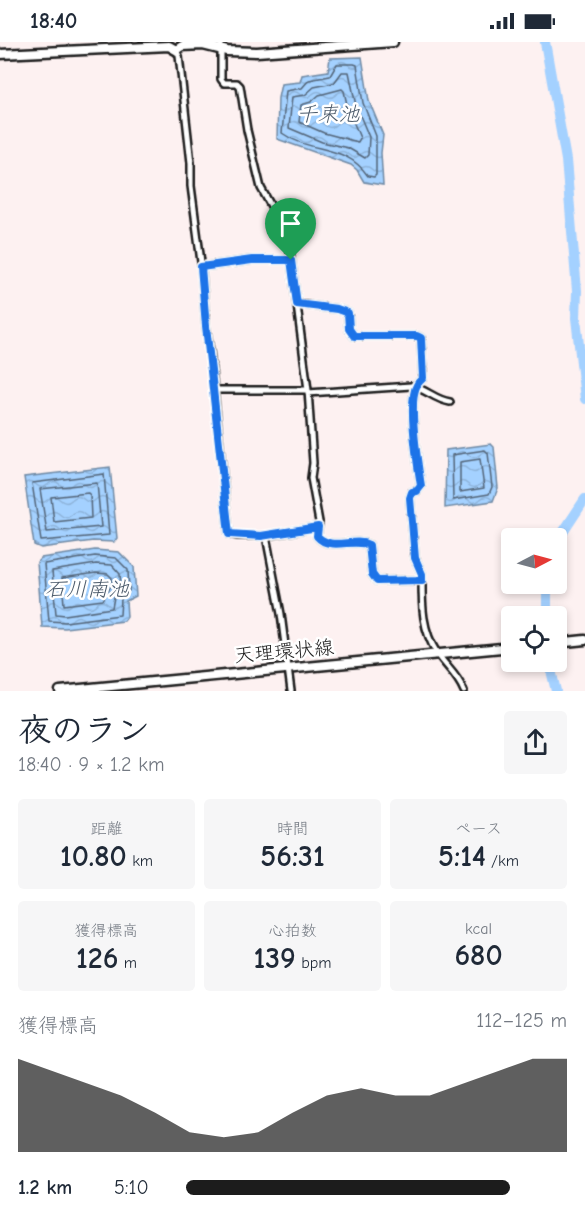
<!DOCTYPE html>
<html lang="ja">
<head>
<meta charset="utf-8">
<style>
  body { margin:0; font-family:"Comic Neue","Klee One",sans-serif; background:#f6f6f7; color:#1f2937; height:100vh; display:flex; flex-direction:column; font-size:22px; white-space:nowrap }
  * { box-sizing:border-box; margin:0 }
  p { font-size:20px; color:#747a83 }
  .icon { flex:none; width:33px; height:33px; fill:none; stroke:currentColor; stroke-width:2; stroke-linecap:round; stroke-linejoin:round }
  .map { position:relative; height:649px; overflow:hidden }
  .side { display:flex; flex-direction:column; background:#fff; flex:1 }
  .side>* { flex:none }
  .needle { width:39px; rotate:84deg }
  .buttons { position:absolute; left:501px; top:486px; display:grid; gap:12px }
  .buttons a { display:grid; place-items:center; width:66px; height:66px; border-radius:6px; background:#fff; box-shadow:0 3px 9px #0003; font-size:30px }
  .pin { position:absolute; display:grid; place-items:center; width:51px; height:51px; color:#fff; margin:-62px -26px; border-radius:50% 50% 50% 0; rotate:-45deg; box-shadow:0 0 6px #0007 }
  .pin .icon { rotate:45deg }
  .round { display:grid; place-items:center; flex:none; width:63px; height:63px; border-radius:6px; background:#f6f6f7 }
  .overview { display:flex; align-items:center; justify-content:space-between; height:102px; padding:0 18px }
  h1 { font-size:33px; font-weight:600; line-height:45px }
  .figures { display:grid; grid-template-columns:repeat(3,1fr); gap:9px; height:102px; padding:6px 18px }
  .figures div { display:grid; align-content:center; border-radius:6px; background:#f6f6f7; text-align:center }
  .figures b { font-size:30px; font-weight:600 }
  .figures small { font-size:16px; font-weight:400 }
  .figures p { font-size:16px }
  .chart { height:168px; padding:12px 18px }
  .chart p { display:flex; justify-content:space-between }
  .chart svg { width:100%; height:108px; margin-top:6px; fill:#1c1c1c; opacity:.7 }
  ul { padding:0 18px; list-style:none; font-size:20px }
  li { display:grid; grid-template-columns:96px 72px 1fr; align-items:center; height:45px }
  li i { height:15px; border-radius:8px; background:#1c1c1c }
  .status { display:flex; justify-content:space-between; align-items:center; height:42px; padding:0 30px; background:#fff; direction:ltr }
  .status svg { height:16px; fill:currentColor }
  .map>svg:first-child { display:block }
</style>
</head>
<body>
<div class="status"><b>18:40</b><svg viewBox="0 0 49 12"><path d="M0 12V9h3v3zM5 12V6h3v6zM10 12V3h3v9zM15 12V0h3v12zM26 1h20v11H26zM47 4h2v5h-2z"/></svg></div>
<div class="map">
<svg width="585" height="649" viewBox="0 0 585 649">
  <defs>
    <pattern id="water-waves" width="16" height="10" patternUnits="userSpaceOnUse" patternTransform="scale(1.5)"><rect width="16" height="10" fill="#a4d1ff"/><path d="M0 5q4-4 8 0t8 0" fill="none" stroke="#8db3da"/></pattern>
  </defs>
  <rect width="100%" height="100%" fill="#fdf1f1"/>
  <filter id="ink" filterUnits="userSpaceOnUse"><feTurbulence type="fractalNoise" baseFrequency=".0167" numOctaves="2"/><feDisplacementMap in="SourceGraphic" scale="12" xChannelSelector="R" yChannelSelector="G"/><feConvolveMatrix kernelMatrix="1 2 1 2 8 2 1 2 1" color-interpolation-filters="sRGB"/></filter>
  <g filter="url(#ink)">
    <path fill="url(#water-waves)" stroke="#6e89a4" stroke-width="1.5" d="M362 15 369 59 383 93 381 111 383 143 364 140 357 128 351 123 277 97 278 56 281 42 300 40 302 33 328 29 330 16Z
      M491 402 494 405 498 446 493 459 445 466 446 408Z
      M110 425 117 496 114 500 93 499 41 506 34 503 24 435Z
      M95 508 119 510 134 525 136 554 126 559 127 575 124 579 65 586 42 585 37 520 41 516Z"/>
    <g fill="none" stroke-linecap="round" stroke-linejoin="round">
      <path stroke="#526477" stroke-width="1.5" d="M337 22H354L357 23 363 61 376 94V133L374 135 368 134C345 101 311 112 282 91L286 49 302 46 309 38 330 34Z
        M349 30 356 64 369 95 368 113 365 116 348 106 322 100 289 86 292 55 305 53 314 45 334 41 342 30Z
        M342 47 344 49 348 67 360 96 358 100 324 91 299 80 301 63 311 60 319 53Z
        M485 408 488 411 492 445 489 452 453 458 452 413Z
        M480 417 484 446 460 450V420Z
        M104 432 109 493 41 499 32 441Z
        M97 441 101 485 47 490 40 447Z
        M88 451 90 453 91 476 54 480 51 455Z
        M95 514 116 516 128 528 129 549 121 557 120 573 65 580 49 579 44 522Z
        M96 522 112 523 120 532 121 545 114 555 112 566 65 573 56 572 52 529Z
        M96 531 108 532 112 536V542L103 558 64 563 62 536Z"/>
      <path stroke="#a4d1ff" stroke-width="10" d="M545 0 566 118 577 249 576 276 585 357
        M556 501 585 457
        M547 574V542
        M549 620 556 649"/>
      <g stroke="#1c1c1c" stroke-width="10">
        <path id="street" d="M221 0V37L224 41H237L240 44 247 88 261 146 271 164 285 179 287 186 308 348 313 421 311 436 319 480 317 494C330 510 353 495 369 503L372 532 377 539 422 538C422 564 422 588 437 611 446 625 457 632 464 649
          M176 8 179 14 191 121V144L201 220 206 284 210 309 229 492 237 494H266L281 572 291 649
          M201 225 252 218H290
          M297 262 337 267 348 271 349 287 354 294H417L421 296 423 336C421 338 418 340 417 343 407 359 418 424 421 444L417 449 412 450 410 456 415 516 422 532V538
          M214 348H308
          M308 351 411 344C425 346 435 358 450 360
          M266 494 317 485"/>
      </g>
      <g stroke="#1c1c1c" stroke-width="13">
        <path id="primary" d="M0 12 169 4 176 8 182 4 203 3 227 9 257 10 393 0
          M556 601 585 598
          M60 649 512 605"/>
      </g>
      <use href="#street" stroke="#fff" stroke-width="5"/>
      <use href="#primary" stroke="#fff" stroke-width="8"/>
    </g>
  </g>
  <g fill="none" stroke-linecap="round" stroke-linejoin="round" filter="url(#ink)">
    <g stroke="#fff" stroke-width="12">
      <path id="route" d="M252 218H291L297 262 337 267 348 271 349 287 354 294H417L421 296 423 336C421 338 418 340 417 343 407 359 418 424 421 444L417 449 412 450 410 456 415 516 422 532V538L377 539 372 532 369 503C353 495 331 510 317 494L318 485 261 494 229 492 206 284 201 225Z"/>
    </g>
    <use href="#route" stroke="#1a73e8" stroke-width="8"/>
  </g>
  <g text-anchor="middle" stroke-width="5" stroke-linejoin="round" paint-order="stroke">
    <g font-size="20" fill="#1c1c1c" stroke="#fff">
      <text transform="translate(284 609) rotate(-5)" y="7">天理環状線</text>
    </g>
    <g font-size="21" font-style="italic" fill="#4c5b6b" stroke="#fff">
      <text x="328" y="79">千束池</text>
      <text x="87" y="554">石川南池</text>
    </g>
  </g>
</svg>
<div class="buttons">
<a><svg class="needle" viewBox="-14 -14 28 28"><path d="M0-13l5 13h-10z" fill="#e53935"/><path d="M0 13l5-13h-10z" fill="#747a83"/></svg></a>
<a><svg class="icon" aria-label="locate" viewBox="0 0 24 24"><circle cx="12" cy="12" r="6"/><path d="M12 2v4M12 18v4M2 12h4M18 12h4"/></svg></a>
</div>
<div class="pin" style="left:291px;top:218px;background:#1e9e55"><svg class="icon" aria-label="arrive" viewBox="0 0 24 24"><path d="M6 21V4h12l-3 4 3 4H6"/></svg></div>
</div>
<section class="side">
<div class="overview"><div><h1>夜のラン</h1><p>18:40 · 9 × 1.2 km</p></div><a class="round"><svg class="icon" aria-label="share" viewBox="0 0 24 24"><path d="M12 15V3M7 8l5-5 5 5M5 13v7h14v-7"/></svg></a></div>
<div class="figures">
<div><p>距離</p><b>10.80<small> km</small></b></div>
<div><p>時間</p><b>56:31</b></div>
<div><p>ペース</p><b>5:14<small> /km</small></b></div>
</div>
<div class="figures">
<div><p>獲得標高</p><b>126<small> m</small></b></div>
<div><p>心拍数</p><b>139<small> bpm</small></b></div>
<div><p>kcal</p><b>680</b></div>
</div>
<div class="chart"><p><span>獲得標高</span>112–125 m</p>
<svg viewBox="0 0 160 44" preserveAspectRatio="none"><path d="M0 44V6L10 11L20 16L30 21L40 28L50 36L60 38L70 36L80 28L90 21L100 18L110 21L120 21L130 16L140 11L150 6L160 6V44z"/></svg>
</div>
<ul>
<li><b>1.2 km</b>5:10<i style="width:85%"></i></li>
</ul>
</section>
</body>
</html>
